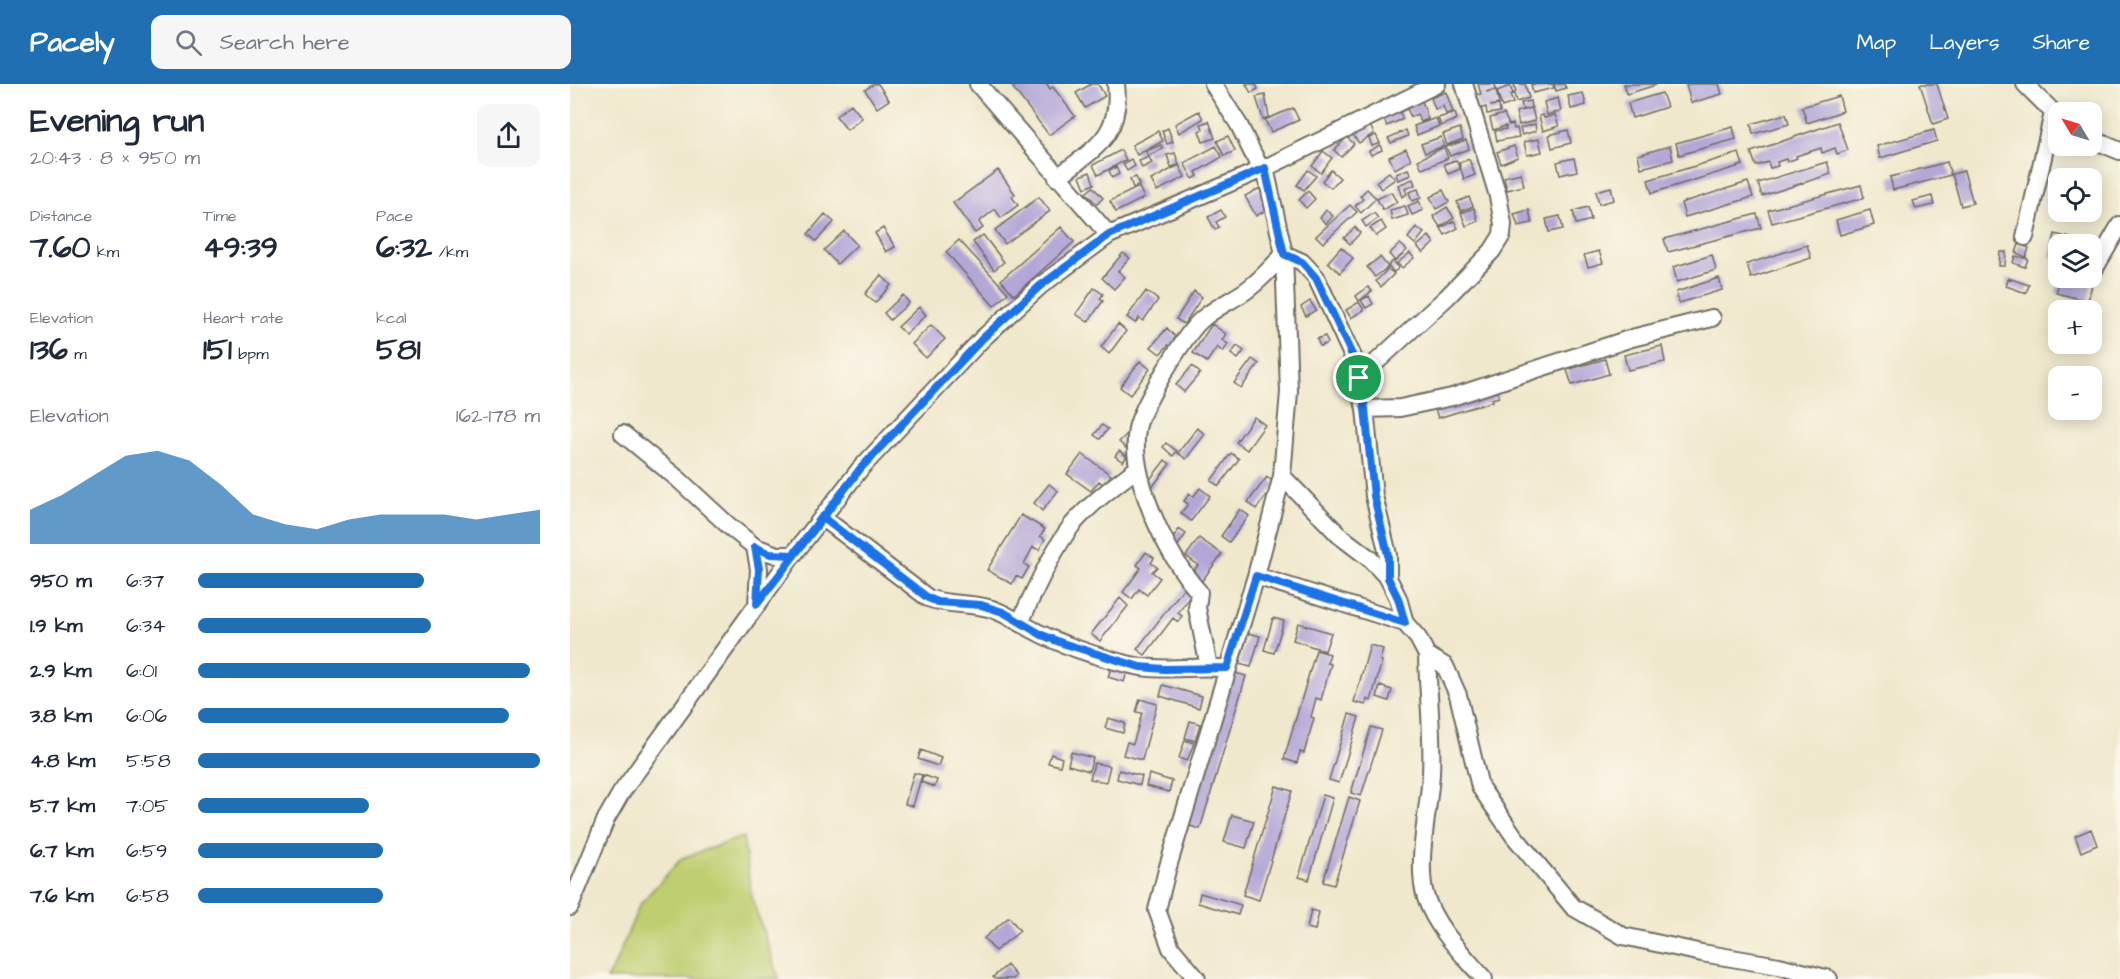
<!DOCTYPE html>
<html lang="en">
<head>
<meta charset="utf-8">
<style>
  body { margin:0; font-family:"Architects Daughter",sans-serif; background:#f6f6f7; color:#1f2937; height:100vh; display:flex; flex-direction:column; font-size:22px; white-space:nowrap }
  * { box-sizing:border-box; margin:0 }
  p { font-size:20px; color:#747a83 }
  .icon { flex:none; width:33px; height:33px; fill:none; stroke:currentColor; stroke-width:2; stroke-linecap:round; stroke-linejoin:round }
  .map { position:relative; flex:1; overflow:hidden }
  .details { display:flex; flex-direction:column; background:#fff; width:570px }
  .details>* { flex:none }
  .needle { width:39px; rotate:308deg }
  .tools { position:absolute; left:1478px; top:18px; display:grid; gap:12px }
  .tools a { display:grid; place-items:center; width:54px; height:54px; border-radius:12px; background:#fff; box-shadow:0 3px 15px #0003; font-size:30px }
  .pin { position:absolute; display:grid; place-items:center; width:51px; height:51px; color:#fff; margin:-26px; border:3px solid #fff; border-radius:50%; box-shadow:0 2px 6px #0007 }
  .round { display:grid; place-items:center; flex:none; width:63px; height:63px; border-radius:12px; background:#f6f6f7 }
  .summary { display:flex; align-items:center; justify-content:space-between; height:102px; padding:0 30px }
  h1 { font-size:33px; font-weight:700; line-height:45px }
  .figures { display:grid; grid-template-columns:repeat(3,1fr); gap:9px; height:102px; padding:6px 30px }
  .figures div { display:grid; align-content:center }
  .figures b { font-size:30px; font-weight:700 }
  .figures small { font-size:16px; font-weight:400 }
  .figures p { font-size:16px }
  .chart { height:168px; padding:12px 30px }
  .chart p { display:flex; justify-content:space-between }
  .chart svg { width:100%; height:108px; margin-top:6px; fill:#1f6fb2; opacity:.7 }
  ul { padding:0 30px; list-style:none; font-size:20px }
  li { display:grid; grid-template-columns:96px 72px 1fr; align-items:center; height:45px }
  li i { height:15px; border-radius:8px; background:#1f6fb2 }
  header { display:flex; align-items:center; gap:36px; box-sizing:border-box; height:84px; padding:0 30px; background:#1f6fb2; color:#fff }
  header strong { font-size:28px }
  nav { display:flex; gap:33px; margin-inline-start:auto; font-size:21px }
  .search { width:420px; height:54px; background:#f6f6f7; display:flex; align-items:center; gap:15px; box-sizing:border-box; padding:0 21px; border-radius:12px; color:#747a83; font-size:22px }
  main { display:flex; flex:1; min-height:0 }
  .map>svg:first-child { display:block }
</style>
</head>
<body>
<header>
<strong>Pacely</strong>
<div class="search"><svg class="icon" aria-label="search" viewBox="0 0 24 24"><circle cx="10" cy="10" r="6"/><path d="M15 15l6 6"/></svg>Search here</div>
<nav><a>Map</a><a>Layers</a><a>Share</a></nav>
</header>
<main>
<section class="details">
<div class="summary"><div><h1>Evening run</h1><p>20:43 · 8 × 950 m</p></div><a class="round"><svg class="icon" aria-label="share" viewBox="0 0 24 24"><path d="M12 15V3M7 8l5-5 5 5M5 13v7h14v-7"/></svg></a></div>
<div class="figures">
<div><p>Distance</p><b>7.60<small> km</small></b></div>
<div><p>Time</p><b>49:39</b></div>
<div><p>Pace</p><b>6:32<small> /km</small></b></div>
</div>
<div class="figures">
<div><p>Elevation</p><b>136<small> m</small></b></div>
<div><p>Heart rate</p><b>151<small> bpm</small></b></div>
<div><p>kcal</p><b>581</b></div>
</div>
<div class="chart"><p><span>Elevation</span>162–178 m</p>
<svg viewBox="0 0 160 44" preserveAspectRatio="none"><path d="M0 44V30L10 24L20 16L30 8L40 6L50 10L60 20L70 32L80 36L90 38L100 34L110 32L120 32L130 32L140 34L150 32L160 30V44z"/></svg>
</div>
<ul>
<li><b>950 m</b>6:37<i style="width:66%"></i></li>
<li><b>1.9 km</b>6:34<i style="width:68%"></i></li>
<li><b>2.9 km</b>6:01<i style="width:97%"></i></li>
<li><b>3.8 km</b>6:06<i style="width:91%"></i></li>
<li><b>4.8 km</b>5:58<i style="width:100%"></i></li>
<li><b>5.7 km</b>7:05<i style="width:50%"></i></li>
<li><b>6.7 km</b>6:59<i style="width:54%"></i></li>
<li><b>7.6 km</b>6:58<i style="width:54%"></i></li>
</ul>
</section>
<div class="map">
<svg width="1550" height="895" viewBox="0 0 1550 895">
  <rect width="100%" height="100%" fill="#fbf7ec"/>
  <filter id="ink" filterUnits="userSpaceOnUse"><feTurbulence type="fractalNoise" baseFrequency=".0167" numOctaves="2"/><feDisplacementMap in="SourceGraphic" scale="12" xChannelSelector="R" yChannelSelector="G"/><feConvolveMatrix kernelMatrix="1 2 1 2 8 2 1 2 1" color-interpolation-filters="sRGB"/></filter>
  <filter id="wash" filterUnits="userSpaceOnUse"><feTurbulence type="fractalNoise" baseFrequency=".008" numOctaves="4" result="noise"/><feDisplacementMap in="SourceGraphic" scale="24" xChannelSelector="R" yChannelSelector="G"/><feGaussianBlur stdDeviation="1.35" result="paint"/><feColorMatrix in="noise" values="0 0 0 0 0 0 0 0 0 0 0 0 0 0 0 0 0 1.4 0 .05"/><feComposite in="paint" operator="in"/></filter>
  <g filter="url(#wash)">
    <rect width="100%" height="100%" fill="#f0e8cc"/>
    <path fill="#bfce70" stroke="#757c4e" stroke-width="1.5" d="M173 753 182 814 209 895H36L44 882 70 820 112 774Z"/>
    <g id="blocks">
      <path fill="#b3a7d7" d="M304 0H308L319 16 307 24 295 6Z
        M448 0H477L480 5 483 3 505 32 479 51 443 4Z
        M521 0H528L535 12 515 24 506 9Z
        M676 0H686L688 5 681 9Z
        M908 0H925L926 5 916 8 926 6 929 20 920 22 929 21 930 28 917 30 916 23 909 25 906 11 911 10Z
        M944 0H955L959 14 946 18 944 9 946 8Z
        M961 0H983L984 4 963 9Z
        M984 0H994L996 4 986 7Z
        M1054 0H1086V1L1057 10Z
        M1120 0H1149L1152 10 1121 19 1116 1Z
        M1350 0H1367L1378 35 1363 40Z
        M940 2 943 10 940 11 943 19 932 23 927 7Z
        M876 8 883 28 876 30 873 22 865 25 861 14Z
        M1013 9 1016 21 1001 25 998 12Z
        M1092 9 1097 23 1062 34 1058 19Z
        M695 11 699 33 693 35 686 13Z
        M1269 12 1273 27 1237 39 1232 23Z
        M988 14 991 27 977 31 974 18Z
        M852 17 858 35 851 38 847 30 841 33 836 23Z
        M960 17 961 24 953 26 951 19Z
        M281 20 292 34 277 46 266 32Z
        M723 24 729 36 701 48 695 36Z
        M962 24 965 37 949 41 946 28Z
        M829 26 833 35 817 42 813 34Z
        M629 27 633 35 609 49 605 40Z
        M885 29 887 35 871 42 868 34Z
        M934 30 939 41 943 40 944 45 947 44 949 53 927 57 925 47 936 45V42L923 46 920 34Z
        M1216 30 1219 40 1183 50 1181 40Z
        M973 31 974 34 985 31 989 42 973 47 969 32Z
        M866 34 869 42 847 51 844 42Z
        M639 37 645 54 633 58 629 47 633 45 631 40Z
        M1268 38 1278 66 1267 70 1265 64 1252 69 1251 64 1226 72 1227 74 1217 78 1216 75 1207 78 1208 82 1200 84 1198 78 1186 82 1181 68Z
        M799 40 804 49 789 59 783 51Z
        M965 40 966 47 952 51 950 44Z
        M1163 43 1166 55 1109 71 1106 59Z
        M598 44 603 58 597 60 592 47Z
        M890 44 893 55 877 61 873 50Z
        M836 46 838 52 821 59 818 54Z
        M998 46 1001 59 982 64 979 51Z
        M1364 46 1367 57 1310 74 1307 62Z
        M588 47 593 57 567 71 562 61Z
        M806 51 810 59 802 62 799 54Z
        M658 52 665 67 654 72 647 57Z
        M777 53 784 60 771 73 764 66Z
        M871 53 874 62 855 69 851 60Z
        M969 55 972 68 957 71 954 58Z
        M896 56 899 65 880 72 876 63Z
        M591 61 593 65 578 72 576 67Z
        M810 61 812 66 801 71 799 67Z
        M646 62 652 73 626 88 628 92 623 95 614 79Z
        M944 62 948 73 931 80 927 68Z
        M1100 62 1103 76 1071 84 1068 71Z
        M874 63 878 74 852 85 848 76Z
        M836 65 841 76 825 85 819 73Z
        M551 66 556 76 528 91 523 81Z
        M753 67 762 74 751 89 742 82Z
        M605 69 609 81 601 83 597 71Z
        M1169 69 1173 81 1082 109 1078 96Z
        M579 73 582 79 572 84 569 77Z
        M1004 74 1007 87 990 91 987 78Z
        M561 75 565 82 557 87 553 80Z
        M899 75 905 91 894 95 889 79Z
        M886 76 890 85 878 90 874 80Z
        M1257 78 1261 90 1192 112 1188 99Z
        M1377 78 1381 91 1323 106 1320 93Z
        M609 81 615 93 587 107 581 96Z
        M546 83 549 90 542 94 539 86Z
        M838 85 841 91 828 96 826 90Z
        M428 86 445 110 442 113 448 121 431 134 425 125 409 138 413 144 405 149 383 119Z
        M738 86 746 92 734 106 727 101Z
        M761 86 770 94 761 104 752 97Z
        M1394 87 1403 119 1391 122 1382 90Z
        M520 88 524 100 515 104 510 92Z
        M819 88 825 95 811 105 806 98Z
        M951 89 954 102 937 106 934 93Z
        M566 93 569 101 563 104 560 95Z
        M843 95 845 101 835 105 837 110 832 113 828 101Z
        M1178 98 1183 113 1115 133 1111 119Z
        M1291 101 1294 114 1202 139 1198 126Z
        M523 103 533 114 527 120 516 109Z
        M569 103 574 114 546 128 540 117Z
        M1041 103 1044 116 1029 120 1026 107Z
        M690 104 700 124 686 132 675 112Z
        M797 105 806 114 791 129 785 122 793 115 790 112Z
        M848 105 851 114 842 117 839 108Z
        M873 106 879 118 866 125 860 113Z
        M738 107 745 115 736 124 729 116Z
        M821 108 827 118 813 126 807 115Z
        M1362 112 1364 121 1346 125 1343 117Z
        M469 113 480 127 435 160 425 146Z
        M899 113 903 122 891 127 887 118Z
        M849 117 853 126 842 131 838 122Z
        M780 121 787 128 753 159 746 152Z
        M835 122 838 131 822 136 820 126Z
        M877 123 884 134 870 143 863 132Z
        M1018 123 1021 136 1006 140 1003 127Z
        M904 124 908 137 896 142 891 129Z
        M651 126 655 133 646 138 649 143 645 146 638 133Z
        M756 126 763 132 756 140 750 134Z
        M959 126 962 139 948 142 944 130Z
        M1300 126 1304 141 1270 151 1266 136Z
        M804 129 808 134 796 143 792 137Z
        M255 130 264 138 246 157 238 150Z
        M1187 130 1191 144 1098 168 1094 155Z
        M990 132 993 145 979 148 976 135Z
        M811 137 816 145 806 152 800 144Z
        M884 137 888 144 875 151 871 144Z
        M491 143 504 158 444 211 431 196Z
        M785 143 790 149 780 160 774 154Z
        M846 143 854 149 845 160 838 154Z
        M313 144 325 163 316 168 305 149Z
        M274 147 287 161 267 180 254 166Z
        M1485 150 1522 160H1488V175L1480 173Z
        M413 151 434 178 424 186 403 158Z
        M859 152 864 159 853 169 847 162Z
        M389 156 438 209 424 222 376 168Z
        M830 160 837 166 825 177 819 170Z
        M1449 160 1459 164 1456 173 1446 169Z
        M1237 161 1241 174 1181 194 1177 180Z
        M771 163 783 174 770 189 758 178Z
        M1029 167 1033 179 1018 183 1014 171Z
        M1430 168H1436L1435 182H1429Z
        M553 169 560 174 548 187 555 193 544 205 532 194Z
        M840 169 844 174 832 184 827 179Z
        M1142 171 1146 186 1107 198 1103 183Z
        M1445 172 1458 175 1455 183 1443 179Z
        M810 173 818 183 805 193 797 183Z
        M823 177 829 184 824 188 818 182Z
        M818 185 824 190 811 203 806 197Z
        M311 191 321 201 305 219 295 210Z
        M1149 194 1152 206 1109 219 1106 208Z
        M1438 194 1459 201 1456 209 1436 202Z
        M1490 194 1522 200 1518 217 1486 209Z
        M798 203 802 207 789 217 786 212Z
        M524 204 533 210 530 215 533 217 518 238 506 230Z
        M576 207 588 216 573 237 569 234 565 239 557 233Z
        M624 207 632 213 614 240 606 235Z
        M333 211 339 219 320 236 314 229Z
        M799 212 803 220 796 224 791 216Z
        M740 217 746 226 736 232 731 223Z
        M789 218 794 226 781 234 776 226Z
        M349 223 356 231 336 250 328 243Z
        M548 240 556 247 539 270 531 263Z
        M642 240 656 250 652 256 658 260 653 268 647 263 637 278 623 269Z
        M361 241 375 255 356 274 342 260Z
        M597 244 609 257 603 265 598 261 590 270 581 263Z
        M755 252 758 259 750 262 747 255Z
        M667 262 674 267 668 275 661 270Z
        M1092 262 1095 278 1058 286 1054 271Z
        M682 275 689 280 671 304 664 299Z
        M1035 275 1039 290 1002 301 997 286Z
        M570 277 580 285 560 311 550 303Z
        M622 282 630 289 614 308 606 301Z
        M926 304 929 313 922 315 923 317 868 334 864 322Z
        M684 333 695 341 677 366 666 358Z
        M532 341 538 345 530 355 524 351Z
        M627 344 635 350 616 375 608 369Z
        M557 350 565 357 558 366 549 358Z
        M596 359 607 367 603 372 593 363Z
        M549 367 557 372 553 378 545 372Z
        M661 369 669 375 649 402 641 397Z
        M512 370 541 391 534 401 529 397 521 407 497 390Z
        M595 376 600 380 580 406 575 402Z
        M697 393 706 400 686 425 678 418Z
        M479 400 488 407 472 427 464 419Z
        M630 404 640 412 621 437 611 429 618 420 614 417 619 410 623 413Z
        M670 425 679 432 659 458 651 452Z
        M451 431 475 445 470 452 475 455 469 466 463 463 454 480 459 483 452 495 446 492 442 500 417 486Z
        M609 445 616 450 607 463 600 459Z
        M629 454 652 470 631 498 621 491 628 481 616 472Z
        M576 468 584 474 581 479 587 483 582 488 590 494 577 511 569 505 562 515 553 508 571 484 567 481Z
        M616 501 624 507 608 529 612 532 608 538 603 534 575 571 567 565Z
        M550 514 558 522 530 557 521 550Z
        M703 534 714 537 704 569 694 566Z
        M728 539 761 549 755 567 723 556Z
        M678 549 690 552 681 583 669 580Z
        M800 561 813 565 810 576 812 577 801 617 797 615 796 621 784 618Z
        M746 566 760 570 757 579 761 580 751 616 746 614 741 633 744 634 734 669 730 668 727 679 714 675Z
        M541 584 557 588 554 598 538 593Z
        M662 588 676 592 630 745 617 741Z
        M593 601 632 612 629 624 590 612Z
        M810 602 822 606 819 617 807 613Z
        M570 615 587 620 572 676 553 671 557 658 563 660 572 629 566 628Z
        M779 630 789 633 769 699 759 696Z
        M538 634 555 639 553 649 535 644Z
        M620 637 630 640 625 657 615 654Z
        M801 643 812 646 791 712 781 709Z
        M615 656 624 659 617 677 609 674Z
        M351 666 371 674 368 682 348 675Z
        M501 668 523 674 519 687 498 681Z
        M481 670 492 674 490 682 478 679Z
        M524 679 540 682 536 698 520 695Z
        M549 686 572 692 570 701 547 695Z
        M344 689 352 691 343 722 335 720Z
        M579 690 602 697 599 708 576 702Z
        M353 691 367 696 365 703 351 698Z
        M706 702 722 707 689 816 673 811Z
        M753 711 763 714 739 796 729 793Z
        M779 713 790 717 764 801 753 798Z
        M662 731 684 737 676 764 654 758Z
        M1521 745 1527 761 1511 768 1505 752Z
        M630 809 671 821 668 831 628 819Z
        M741 826 749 828 745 846 737 844Z
        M439 833 450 847 425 867 414 854Z
        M437 881 446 892 443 895H425L423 893Z"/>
    </g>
  </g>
  <g filter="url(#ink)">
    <use href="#blocks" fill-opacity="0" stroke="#706d63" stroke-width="1.5"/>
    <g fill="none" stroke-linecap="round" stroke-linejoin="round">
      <g stroke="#706d63" stroke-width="20">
        <path id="minor" d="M408 0 539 151
          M643 0 669 41 691 86
          M1455 0 1488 33
          M1521 55 1550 67
          M487 94C524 64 552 53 546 0
          M1455 153 1483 29
          M1521 191 1550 141
          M789 294 877 213 922 167 932 151 933 140 928 112 894 0
          M795 325 830 324 882 313 1062 254 1142 234
          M53 350 107 394 159 442 185 463 207 471H223
          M712 392 770 452 799 474 818 494 828 514 835 539 848 554 857 571C858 610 863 651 861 690 859 726 845 781 856 814 867 846 893 870 914 895
          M252 433 358 514C378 522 400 518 422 525 439 531 454 542 471 550 495 562 545 579 572 583 598 587 624 582 651 584
          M185 463 189 485 187 520
          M686 492 835 539
          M450 539C463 509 482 467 502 441 521 419 545 401 568 384
          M857 571 875 582 888 611 910 703 944 752 1003 823 1053 852 1132 869 1209 882 1259 895
          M639 583 627 524 629 508C597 473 559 393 567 345 571 323 613 254 629 238 642 225 659 218 674 208 689 198 702 183 714 170L732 178 746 193 783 273 795 325 804 412 818 471V494
          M0 823 36 735 51 709 223 471 290 385 412 255 470 202 539 151 695 84 867 0
          M627 895 601 864 587 826 597 786 686 492 712 392 719 308 714 170 695 84"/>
      </g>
      <use href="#minor" stroke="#fff" stroke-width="16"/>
    </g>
  </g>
  <g fill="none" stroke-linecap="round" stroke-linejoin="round" filter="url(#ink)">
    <g stroke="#fff" stroke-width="12">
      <path id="route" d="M789 294 783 273 746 194 732 178 714 170 695 84 539 151 470 202 412 255 290 385 187 520 189 485 185 463 200 470 223 471 252 433 358 514 368 518 411 521 433 528 472 551 492 559 570 583 594 585 657 584 686 492 835 539 828 514 818 494V471L804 412 795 325 789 294"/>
    </g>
    <use href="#route" stroke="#1a73e8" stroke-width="8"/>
  </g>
</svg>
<div class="tools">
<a><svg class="needle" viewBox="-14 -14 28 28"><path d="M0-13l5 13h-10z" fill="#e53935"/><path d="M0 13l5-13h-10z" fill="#747a83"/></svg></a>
<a><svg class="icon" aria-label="locate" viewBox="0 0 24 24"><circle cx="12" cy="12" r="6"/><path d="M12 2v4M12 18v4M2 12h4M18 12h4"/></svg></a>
<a><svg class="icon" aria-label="layers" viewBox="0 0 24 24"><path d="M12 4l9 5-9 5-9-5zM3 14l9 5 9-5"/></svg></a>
<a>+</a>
<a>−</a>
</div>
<div class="pin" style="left:789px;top:294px;background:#1e9e55"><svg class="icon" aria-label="arrive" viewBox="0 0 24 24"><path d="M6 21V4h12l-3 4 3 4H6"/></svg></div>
</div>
</main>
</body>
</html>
